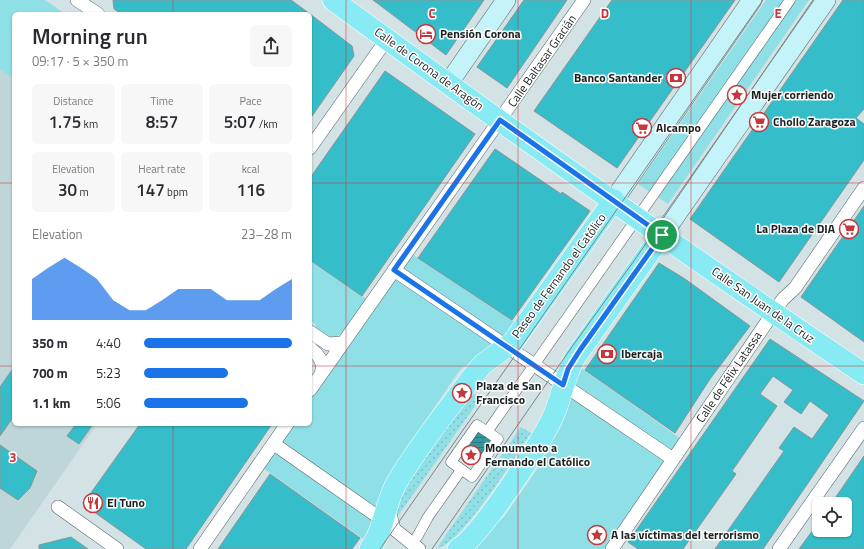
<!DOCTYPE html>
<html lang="en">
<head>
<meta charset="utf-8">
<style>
  body { margin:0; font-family:"Titillium Web",sans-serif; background:#f7f7f7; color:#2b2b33; height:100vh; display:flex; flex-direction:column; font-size:15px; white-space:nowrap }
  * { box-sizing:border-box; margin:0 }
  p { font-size:13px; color:#7c7c81 }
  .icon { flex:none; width:22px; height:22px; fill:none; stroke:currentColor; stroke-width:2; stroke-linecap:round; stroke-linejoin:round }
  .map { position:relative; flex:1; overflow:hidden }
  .sheet { position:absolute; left:12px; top:12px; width:300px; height:414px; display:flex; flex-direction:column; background:#fff; border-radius:6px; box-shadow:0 1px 3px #0004 }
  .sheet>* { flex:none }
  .controls { position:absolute; left:812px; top:497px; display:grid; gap:8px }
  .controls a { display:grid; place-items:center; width:40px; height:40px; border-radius:6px; background:#fff; box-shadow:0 1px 3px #0004; font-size:20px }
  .pin { position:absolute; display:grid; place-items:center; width:34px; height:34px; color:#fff; margin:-17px; border:2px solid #fff; border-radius:50%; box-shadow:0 1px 4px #0007 }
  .round { display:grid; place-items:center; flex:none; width:42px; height:42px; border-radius:6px; background:#f7f7f7 }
  .overview { display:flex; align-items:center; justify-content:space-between; height:68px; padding:0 20px }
  h1 { font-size:22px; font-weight:600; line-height:30px }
  .figures { display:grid; grid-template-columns:repeat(3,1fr); gap:6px; height:68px; padding:4px 20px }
  .figures div { display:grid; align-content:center; border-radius:6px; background:#f7f7f7; text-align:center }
  .figures b { font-size:17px; font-weight:600 }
  .figures small { font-size:11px; font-weight:400 }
  .figures p { font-size:11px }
  .chart { height:112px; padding:8px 20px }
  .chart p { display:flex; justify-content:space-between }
  .chart svg { width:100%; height:72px; margin-top:4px; fill:#1a73e8; opacity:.7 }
  ul { padding:0 20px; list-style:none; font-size:13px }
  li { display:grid; grid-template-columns:64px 48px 1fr; align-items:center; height:30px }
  li i { height:10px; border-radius:5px; background:#1a73e8 }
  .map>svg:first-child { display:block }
</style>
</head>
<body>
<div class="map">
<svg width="864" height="549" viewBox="0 0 864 549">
  <defs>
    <pattern id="grass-dots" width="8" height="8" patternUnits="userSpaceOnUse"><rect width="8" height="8" fill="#8fdfe6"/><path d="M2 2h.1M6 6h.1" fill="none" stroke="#7bbfc5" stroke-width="1.8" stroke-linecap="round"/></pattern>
    <pattern id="water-rules" width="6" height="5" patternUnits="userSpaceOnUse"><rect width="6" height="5" fill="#32979f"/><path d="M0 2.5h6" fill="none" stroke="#2a7b81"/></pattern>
  </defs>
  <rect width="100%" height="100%" fill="#d3e2e4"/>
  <path fill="#bed6d8" d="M0 0H45L65 14H14V424H97L10 549H0Z"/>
  <path fill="url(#grass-dots)" d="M470 391 480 399 395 520 402 491Z
    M521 427 531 433C515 456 461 545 437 548Z"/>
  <path fill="#8fdfe6" d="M0 0H45L65 14H14V79L0 69Z
    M766 0H809L668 204 638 184Z
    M412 254 519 325 480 357 462 368 457 374 390 473 369 543 263 468 293 424H310V399Z
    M310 260 366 299 342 333C333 340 326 336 317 332L315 324 310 320Z
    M576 364 681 439 604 549H463L504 517 538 468 536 450Z"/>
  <path fill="url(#water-rules)" d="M477 431 492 441 482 456 467 445Z"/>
  <path fill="#35beca" stroke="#879596" d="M113 0H291L310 14H121L114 9Z
    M373 0H484L446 55Z
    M524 0H567L507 88 477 67Z
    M612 0H735L617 168 534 111Z
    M843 0H864V109L856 118 864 124V160L779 282 690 219Z
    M310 14 352 46 354 56 310 119Z
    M385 71 475 134 362 296 310 260V178Z
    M495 149 561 194 562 192 590 211 512 320 418 258Z
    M864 206V342L801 297Z
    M659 263 685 279 750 326 710 379 675 433 585 370Z
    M770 339 864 401 763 549H715L784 451 779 448 794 427 812 439 829 415 810 401 801 414 784 402 793 390 773 376 760 394 777 406 732 471 736 474 683 549H638L628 542Z
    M14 367V416L0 436V387Z
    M76 424H93L79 444 67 436Z
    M140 424H272L186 549H146L83 504Z
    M0 445 37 471 30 488 18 500 0 488Z
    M864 456V549H799L813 530H845V504H831Z
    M270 474 360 538 352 549H218Z
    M71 537 88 549H39V545Z"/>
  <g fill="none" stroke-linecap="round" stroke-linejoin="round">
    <g stroke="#556263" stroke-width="11">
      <path id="pedestrian" d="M477 425 498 439 472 477 451 462Z
        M487 432 790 0
        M417 537 428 517 461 470"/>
    </g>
    <g stroke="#556263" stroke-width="14">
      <path id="minor" d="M77 0 98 14
        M310 148 387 39
        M394 270 673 459
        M310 332 328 344 342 343
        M310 348C319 355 325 363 321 374
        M310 390 584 0
        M274 444 384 521
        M58 507 117 549
        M389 510 394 529 419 549
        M200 549 287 424
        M612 549 773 313 783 299 795 288 864 188
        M779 549 864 428"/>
    </g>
    <g stroke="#556263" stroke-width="20">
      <path id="secondary" d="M448 84 506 0
        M614 200 752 0
        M662 235 826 0"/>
    </g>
    <g stroke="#fff" stroke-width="22">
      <path id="primary" d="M333 0C508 128 684 253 864 374
        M370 549C386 526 384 504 397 482 419 445 447 411 472 377L483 364 513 342 614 200
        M458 549C481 536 539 445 552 419 562 398 563 378 576 356L662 235"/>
    </g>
    <use href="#pedestrian" stroke="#fff" stroke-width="10"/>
    <use href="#minor" stroke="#fff" stroke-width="13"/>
    <use href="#secondary" stroke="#c4f4f9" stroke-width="19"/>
    <use href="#primary" stroke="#88eaf2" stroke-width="21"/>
    <path stroke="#7a8586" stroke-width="1" d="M380 549 763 0
      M432 549 569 351 636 258 813 0"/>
  </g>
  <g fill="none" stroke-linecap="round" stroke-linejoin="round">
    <g stroke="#fff" stroke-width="8">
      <path id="route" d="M500 120 662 235 580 350 568 369 563 385 394 270Z"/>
    </g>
    <use href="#route" stroke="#1a73e8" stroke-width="5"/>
  </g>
  <path fill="none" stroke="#c6373c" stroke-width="1" stroke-opacity="0.55" d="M173 0V14M346 0V549M518 0V549M691 0V549M0 183H14M310 183H864M0 366H14M310 366H864M173 424V549"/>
  <defs>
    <g id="hotel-ring" transform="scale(1)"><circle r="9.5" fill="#fff" stroke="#c6373c" stroke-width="1.5"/><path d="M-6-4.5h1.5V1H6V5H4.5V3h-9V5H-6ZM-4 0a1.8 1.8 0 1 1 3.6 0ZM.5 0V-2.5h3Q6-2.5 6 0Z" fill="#c6373c"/></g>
    <g id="bank-ring" transform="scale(1)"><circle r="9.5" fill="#fff" stroke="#c6373c" stroke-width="1.5"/><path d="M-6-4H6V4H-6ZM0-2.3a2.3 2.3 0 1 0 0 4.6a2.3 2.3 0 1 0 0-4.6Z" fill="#c6373c"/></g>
    <g id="sight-ring" transform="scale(1)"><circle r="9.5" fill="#fff" stroke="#c6373c" stroke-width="1.5"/><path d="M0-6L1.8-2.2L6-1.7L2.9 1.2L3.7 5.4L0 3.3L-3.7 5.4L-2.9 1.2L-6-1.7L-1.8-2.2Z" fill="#c6373c"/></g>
    <g id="supermarket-ring" transform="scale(1)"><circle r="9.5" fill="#fff" stroke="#c6373c" stroke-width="1.5"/><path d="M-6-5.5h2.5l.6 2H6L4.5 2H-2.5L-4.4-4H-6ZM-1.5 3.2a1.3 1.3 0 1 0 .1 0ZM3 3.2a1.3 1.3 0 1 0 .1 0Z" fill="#c6373c"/></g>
    <g id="restaurant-ring" transform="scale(1)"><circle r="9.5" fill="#fff" stroke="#c6373c" stroke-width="1.5"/><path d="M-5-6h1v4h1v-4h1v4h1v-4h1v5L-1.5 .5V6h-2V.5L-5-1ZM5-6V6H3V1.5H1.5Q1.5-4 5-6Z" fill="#c6373c"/></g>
  </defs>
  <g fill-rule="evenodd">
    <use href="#hotel-ring" x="426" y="34"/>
    <use href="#bank-ring" x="676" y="78"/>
    <use href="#sight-ring" x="737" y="95"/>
    <use href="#supermarket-ring" x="759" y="122"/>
    <use href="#supermarket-ring" x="642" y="128"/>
    <use href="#supermarket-ring" x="849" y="229"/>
    <use href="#bank-ring" x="607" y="354"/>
    <use href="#sight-ring" x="462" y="393"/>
    <use href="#sight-ring" x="471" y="455"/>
    <use href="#restaurant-ring" x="93" y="503"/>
    <use href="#sight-ring" x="597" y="535"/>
  </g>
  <g text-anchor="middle" stroke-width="3" stroke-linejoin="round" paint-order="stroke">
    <g font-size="12" font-weight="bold" fill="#1b2121" stroke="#fff" text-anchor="start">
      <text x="440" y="38">Pensión Corona</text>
      <text x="662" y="82" text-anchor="end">Banco Santander</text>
      <text x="751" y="99">Mujer corriendo</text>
      <text x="773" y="126">Chollo Zaragoza</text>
      <text x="656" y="132">Alcampo</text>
      <text x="835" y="233" text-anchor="end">La Plaza de DIA</text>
      <text x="621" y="358">Ibercaja</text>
      <text x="476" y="390">Plaza de San<tspan x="476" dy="14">Francisco</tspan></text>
      <text x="485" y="452">Monumento a<tspan x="485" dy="14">Fernando el Católico</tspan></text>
      <text x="107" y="507">El Tuno</text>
      <text x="611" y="539">A las víctimas del terrorismo</text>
    </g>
    <g font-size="12" fill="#1b2121" stroke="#fff">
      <text transform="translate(542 61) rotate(-55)" y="4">Calle Baltasar Gracián</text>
      <text transform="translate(429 69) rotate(36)" y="4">Calle de Corona de Aragón</text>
      <text transform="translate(559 276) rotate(-54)" y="4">Paseo de Fernando el Católico</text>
      <text transform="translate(763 305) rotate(35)" y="4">Calle San Juan de la Cruz</text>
      <text transform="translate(729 377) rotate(-56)" y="4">Calle de Félix Latassa</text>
    </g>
  </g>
  <g font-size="13" text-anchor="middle" font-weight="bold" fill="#c6373c" stroke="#fff" stroke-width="3" stroke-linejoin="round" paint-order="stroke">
    <text x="432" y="18">C</text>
    <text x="605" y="18">D</text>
    <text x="778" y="18">E</text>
    <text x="13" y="462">3</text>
  </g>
</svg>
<div class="controls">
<a><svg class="icon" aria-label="locate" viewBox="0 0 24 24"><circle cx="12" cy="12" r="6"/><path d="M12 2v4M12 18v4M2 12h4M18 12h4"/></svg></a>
</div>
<div class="pin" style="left:662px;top:235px;background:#1e9e55"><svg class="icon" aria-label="arrive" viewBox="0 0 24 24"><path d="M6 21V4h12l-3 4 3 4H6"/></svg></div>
<section class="sheet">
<div class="overview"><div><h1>Morning run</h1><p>09:17 · 5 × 350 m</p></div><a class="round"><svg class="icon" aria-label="share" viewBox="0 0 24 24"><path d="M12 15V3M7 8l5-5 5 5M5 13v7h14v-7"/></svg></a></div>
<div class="figures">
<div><p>Distance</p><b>1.75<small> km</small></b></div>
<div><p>Time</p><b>8:57</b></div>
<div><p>Pace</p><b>5:07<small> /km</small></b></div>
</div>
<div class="figures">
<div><p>Elevation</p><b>30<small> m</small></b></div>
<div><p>Heart rate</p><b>147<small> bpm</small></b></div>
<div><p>kcal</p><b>116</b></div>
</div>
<div class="chart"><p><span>Elevation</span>23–28 m</p>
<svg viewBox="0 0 160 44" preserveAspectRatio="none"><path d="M0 44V19L10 12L20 6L30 12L40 19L50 32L60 38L70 38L80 32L90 25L100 25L110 25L120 32L130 32L140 32L150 25L160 19V44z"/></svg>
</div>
<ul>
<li><b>350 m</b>4:40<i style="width:100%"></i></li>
<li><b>700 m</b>5:23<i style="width:57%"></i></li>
<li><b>1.1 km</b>5:06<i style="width:70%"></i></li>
</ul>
</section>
</div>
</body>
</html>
